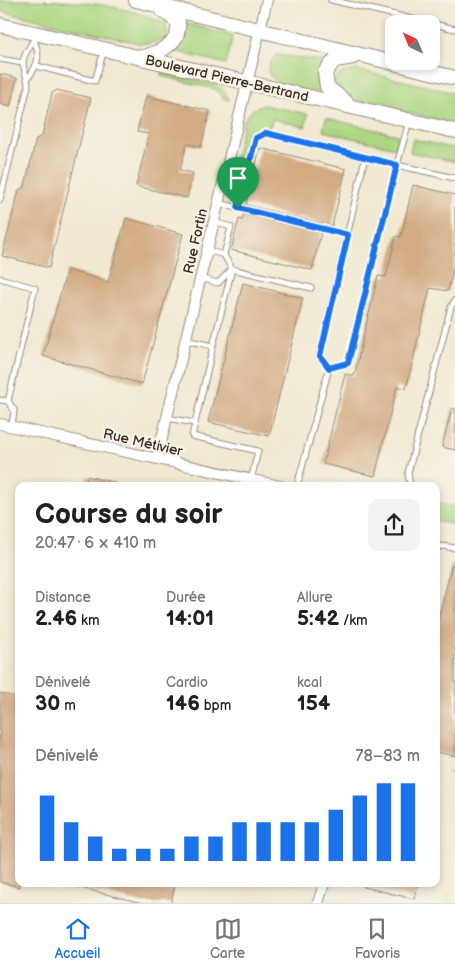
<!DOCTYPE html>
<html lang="fr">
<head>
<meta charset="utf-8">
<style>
  body { margin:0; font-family:"Balsamiq Sans",sans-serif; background:#f2f2f2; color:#202124; height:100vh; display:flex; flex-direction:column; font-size:19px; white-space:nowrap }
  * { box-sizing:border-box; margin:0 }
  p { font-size:16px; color:#757577 }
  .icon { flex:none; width:28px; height:28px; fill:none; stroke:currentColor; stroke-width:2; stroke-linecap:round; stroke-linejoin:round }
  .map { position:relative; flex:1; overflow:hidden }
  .side { position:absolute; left:15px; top:482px; width:425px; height:405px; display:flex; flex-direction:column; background:#fff; border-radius:10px; box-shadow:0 2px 8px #0003 }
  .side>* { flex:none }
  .needle { width:32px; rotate:316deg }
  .controls { position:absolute; left:385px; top:15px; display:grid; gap:10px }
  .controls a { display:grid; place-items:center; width:55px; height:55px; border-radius:10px; background:#fff; box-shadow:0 2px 8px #0003; font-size:25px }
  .pin { position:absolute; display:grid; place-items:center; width:42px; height:42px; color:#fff; margin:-51px -21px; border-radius:50% 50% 50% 0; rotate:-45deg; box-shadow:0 0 5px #0007 }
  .pin .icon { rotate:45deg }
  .round { display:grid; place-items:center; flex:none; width:52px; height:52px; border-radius:10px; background:#f2f2f2 }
  .overview { display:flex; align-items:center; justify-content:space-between; height:85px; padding:0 20px }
  h1 { font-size:28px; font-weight:800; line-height:38px }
  .metrics { display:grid; grid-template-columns:repeat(3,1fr); gap:8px; height:85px; padding:5px 20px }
  .metrics div { display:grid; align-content:center }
  .metrics b { font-size:21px; font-weight:800 }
  .metrics small { font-size:14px; font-weight:400 }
  .metrics p { font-size:14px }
  .chart { height:140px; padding:10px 20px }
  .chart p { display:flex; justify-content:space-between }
  .chart svg { width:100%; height:90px; margin-top:5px; stroke:#1a73e8; stroke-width:6 }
  .menu { display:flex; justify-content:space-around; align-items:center; height:70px; border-top:1px solid #e0e0e0; background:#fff; font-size:14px; color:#757577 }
  .menu a { display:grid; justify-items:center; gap:2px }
  .menu .on { color:#1a73e8 }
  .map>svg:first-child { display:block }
</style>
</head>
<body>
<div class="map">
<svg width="455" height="903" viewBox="0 0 455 903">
  <rect width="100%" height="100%" fill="#f7f3e8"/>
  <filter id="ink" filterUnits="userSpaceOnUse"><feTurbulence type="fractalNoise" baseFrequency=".02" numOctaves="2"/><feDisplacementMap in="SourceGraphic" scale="10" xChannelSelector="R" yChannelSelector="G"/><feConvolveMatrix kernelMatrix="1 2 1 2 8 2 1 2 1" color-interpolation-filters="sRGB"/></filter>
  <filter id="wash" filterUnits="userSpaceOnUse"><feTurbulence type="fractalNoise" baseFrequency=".0096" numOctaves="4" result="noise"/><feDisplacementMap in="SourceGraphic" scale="20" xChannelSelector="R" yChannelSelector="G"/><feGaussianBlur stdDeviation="1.12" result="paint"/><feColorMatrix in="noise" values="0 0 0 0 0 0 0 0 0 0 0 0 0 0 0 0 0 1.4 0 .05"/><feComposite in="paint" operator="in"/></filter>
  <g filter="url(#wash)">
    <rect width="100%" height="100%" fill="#f1e9d2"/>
    <path fill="#acd681" stroke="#748050" d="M0 0C55 0 117 0 166 24L167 38 150 44 138 43 0 11Z
      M184 23 233 36 226 64 178 52 176 50 183 35Z
      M276 55 331 62 320 73 317 82 321 93C302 89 248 84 276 55Z
      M358 70 455 93V124L349 98 336 90 333 81C340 72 347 71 358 70Z
      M162 72 216 85 222 89 230 100H225L215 89 161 76Z
      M264 105 308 114 305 127 273 119 269 128H261L252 136 237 192 232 194 228 190 243 123C248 112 253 108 264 105Z
      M326 118 398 135 395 148 323 131Z
      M413 139 455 149V162L410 152Z
      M436 503 455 507V525L436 521Z"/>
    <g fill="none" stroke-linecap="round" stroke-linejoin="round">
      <path stroke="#60c5dd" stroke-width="3" d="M449 772 455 773"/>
    </g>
    <g id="blocks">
      <path fill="#d2ab83" d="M0 74 17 78 10 107 0 104Z
        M57 90 91 98 49 268 2 256 19 190 25 186 36 139 42 136 52 93Z
        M146 96 210 111 201 147 187 144 180 170 193 173 187 198 136 186 149 134 137 132Z
        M260 148 346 169 332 226 246 205Z
        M413 185 455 195V261L448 291 430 288 406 389 397 386 375 476 323 464 345 374 354 376 378 276 386 277 396 236 401 237Z
        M244 214 321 233 312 270 231 250 239 219 242 220Z
        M126 218 183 234 142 384 43 356 67 270 108 282Z
        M243 283 303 298 269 436 208 422Z
        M452 408 455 409V450L442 447Z
        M87 476 115 483V486H85Z
        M452 565 455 566V756L436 752V628Z
        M0 693 19 698V887L0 882Z
        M78 884H175L171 903H142L77 887Z
        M364 884H418L414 899 364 887Z"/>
    </g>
  </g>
  <g filter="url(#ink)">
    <use href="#blocks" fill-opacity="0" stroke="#968a78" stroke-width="1"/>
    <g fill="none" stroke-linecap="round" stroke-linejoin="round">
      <g stroke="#968a78" stroke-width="7">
        <path id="lane" d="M331 0 455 29
          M0 59 23 63
          M37 66 95 81 104 50
          M28 78C38 65 41 56 34 40
          M409 121 397 165 455 178
          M365 158 397 165 348 363 329 368 319 356Z
          M0 200 28 86C28 77 23 70 23 62 24 51 33 45 35 35
          M219 203 238 208
          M348 235 238 208 256 138 266 133 365 158
          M206 250 224 255 231 227 214 222
          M0 278 35 288 8 401 0 400
          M200 278 218 283 232 269 224 255
          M185 340 213 346 232 269 311 288
          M8 401 14 410 12 426
          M167 418 195 423 213 346
          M195 423 192 436 258 451 251 480
          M297 486 329 368
          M410 486 408 473 451 307 455 300
          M436 549 442 546 455 548"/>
      </g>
      <g stroke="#968a78" stroke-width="12">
        <path id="street" d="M0 424 280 486
          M157 459 267 0
          M318 903 324 884"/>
      </g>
      <g stroke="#968a78" stroke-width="16">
        <path id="secondary" d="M136 0 455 78
          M0 25 455 131
          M141 58C159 53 181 44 178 22L161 9
          M346 102 327 87 325 72 335 60 353 57"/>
      </g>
      <use href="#lane" stroke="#fff" stroke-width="5"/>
      <use href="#street" stroke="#fff" stroke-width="10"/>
      <use href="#secondary" stroke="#fff" stroke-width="14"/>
    </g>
  </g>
  <g fill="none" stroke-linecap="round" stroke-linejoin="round" filter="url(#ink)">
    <g stroke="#fff" stroke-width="10">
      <path id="route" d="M266 133 397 165 348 363 329 368 320 356 348 235 238 208 256 138Z"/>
    </g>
    <use href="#route" stroke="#1a73e8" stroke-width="6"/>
  </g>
  <g text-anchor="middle" stroke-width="5" stroke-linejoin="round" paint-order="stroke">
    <g font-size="14" fill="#3b2a1e" stroke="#f7f3e8">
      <text transform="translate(227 78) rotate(13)" y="5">Boulevard Pierre-Bertrand</text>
      <text transform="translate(195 241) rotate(-77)" y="5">Rue Fortin</text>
      <text transform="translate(143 442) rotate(13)" y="5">Rue Métivier</text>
    </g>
  </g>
</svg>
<div class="controls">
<a><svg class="needle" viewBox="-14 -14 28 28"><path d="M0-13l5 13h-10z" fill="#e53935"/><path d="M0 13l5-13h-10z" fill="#757577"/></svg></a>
</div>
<div class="pin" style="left:238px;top:208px;background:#1e9e55"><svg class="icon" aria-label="arrive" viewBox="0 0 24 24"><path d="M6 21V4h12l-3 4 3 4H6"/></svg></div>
<section class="side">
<div class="overview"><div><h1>Course du soir</h1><p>20:47 · 6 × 410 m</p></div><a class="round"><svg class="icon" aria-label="share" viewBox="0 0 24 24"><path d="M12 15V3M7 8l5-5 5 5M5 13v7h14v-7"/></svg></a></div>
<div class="metrics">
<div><p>Distance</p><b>2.46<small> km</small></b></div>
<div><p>Durée</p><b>14:01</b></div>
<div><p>Allure</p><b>5:42<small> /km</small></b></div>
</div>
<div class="metrics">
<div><p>Dénivelé</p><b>30<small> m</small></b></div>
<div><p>Cardio</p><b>146<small> bpm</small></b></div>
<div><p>kcal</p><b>154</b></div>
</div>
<div class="chart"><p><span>Dénivelé</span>78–83 m</p>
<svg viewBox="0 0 160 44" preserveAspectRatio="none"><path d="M5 44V12M15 44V25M25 44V32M35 44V38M45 44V38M55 44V38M65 44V32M75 44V32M85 44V25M95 44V25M105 44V25M115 44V25M125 44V19M135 44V12M145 44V6M155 44V6"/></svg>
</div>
</section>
</div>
<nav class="menu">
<a class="on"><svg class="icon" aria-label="home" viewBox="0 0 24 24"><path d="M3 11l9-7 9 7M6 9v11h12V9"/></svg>Accueil</a>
<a><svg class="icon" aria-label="map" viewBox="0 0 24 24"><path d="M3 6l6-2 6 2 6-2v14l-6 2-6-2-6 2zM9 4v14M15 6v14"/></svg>Carte</a>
<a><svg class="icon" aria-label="saved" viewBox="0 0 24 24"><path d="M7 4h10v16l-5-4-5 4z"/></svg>Favoris</a>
</nav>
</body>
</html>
